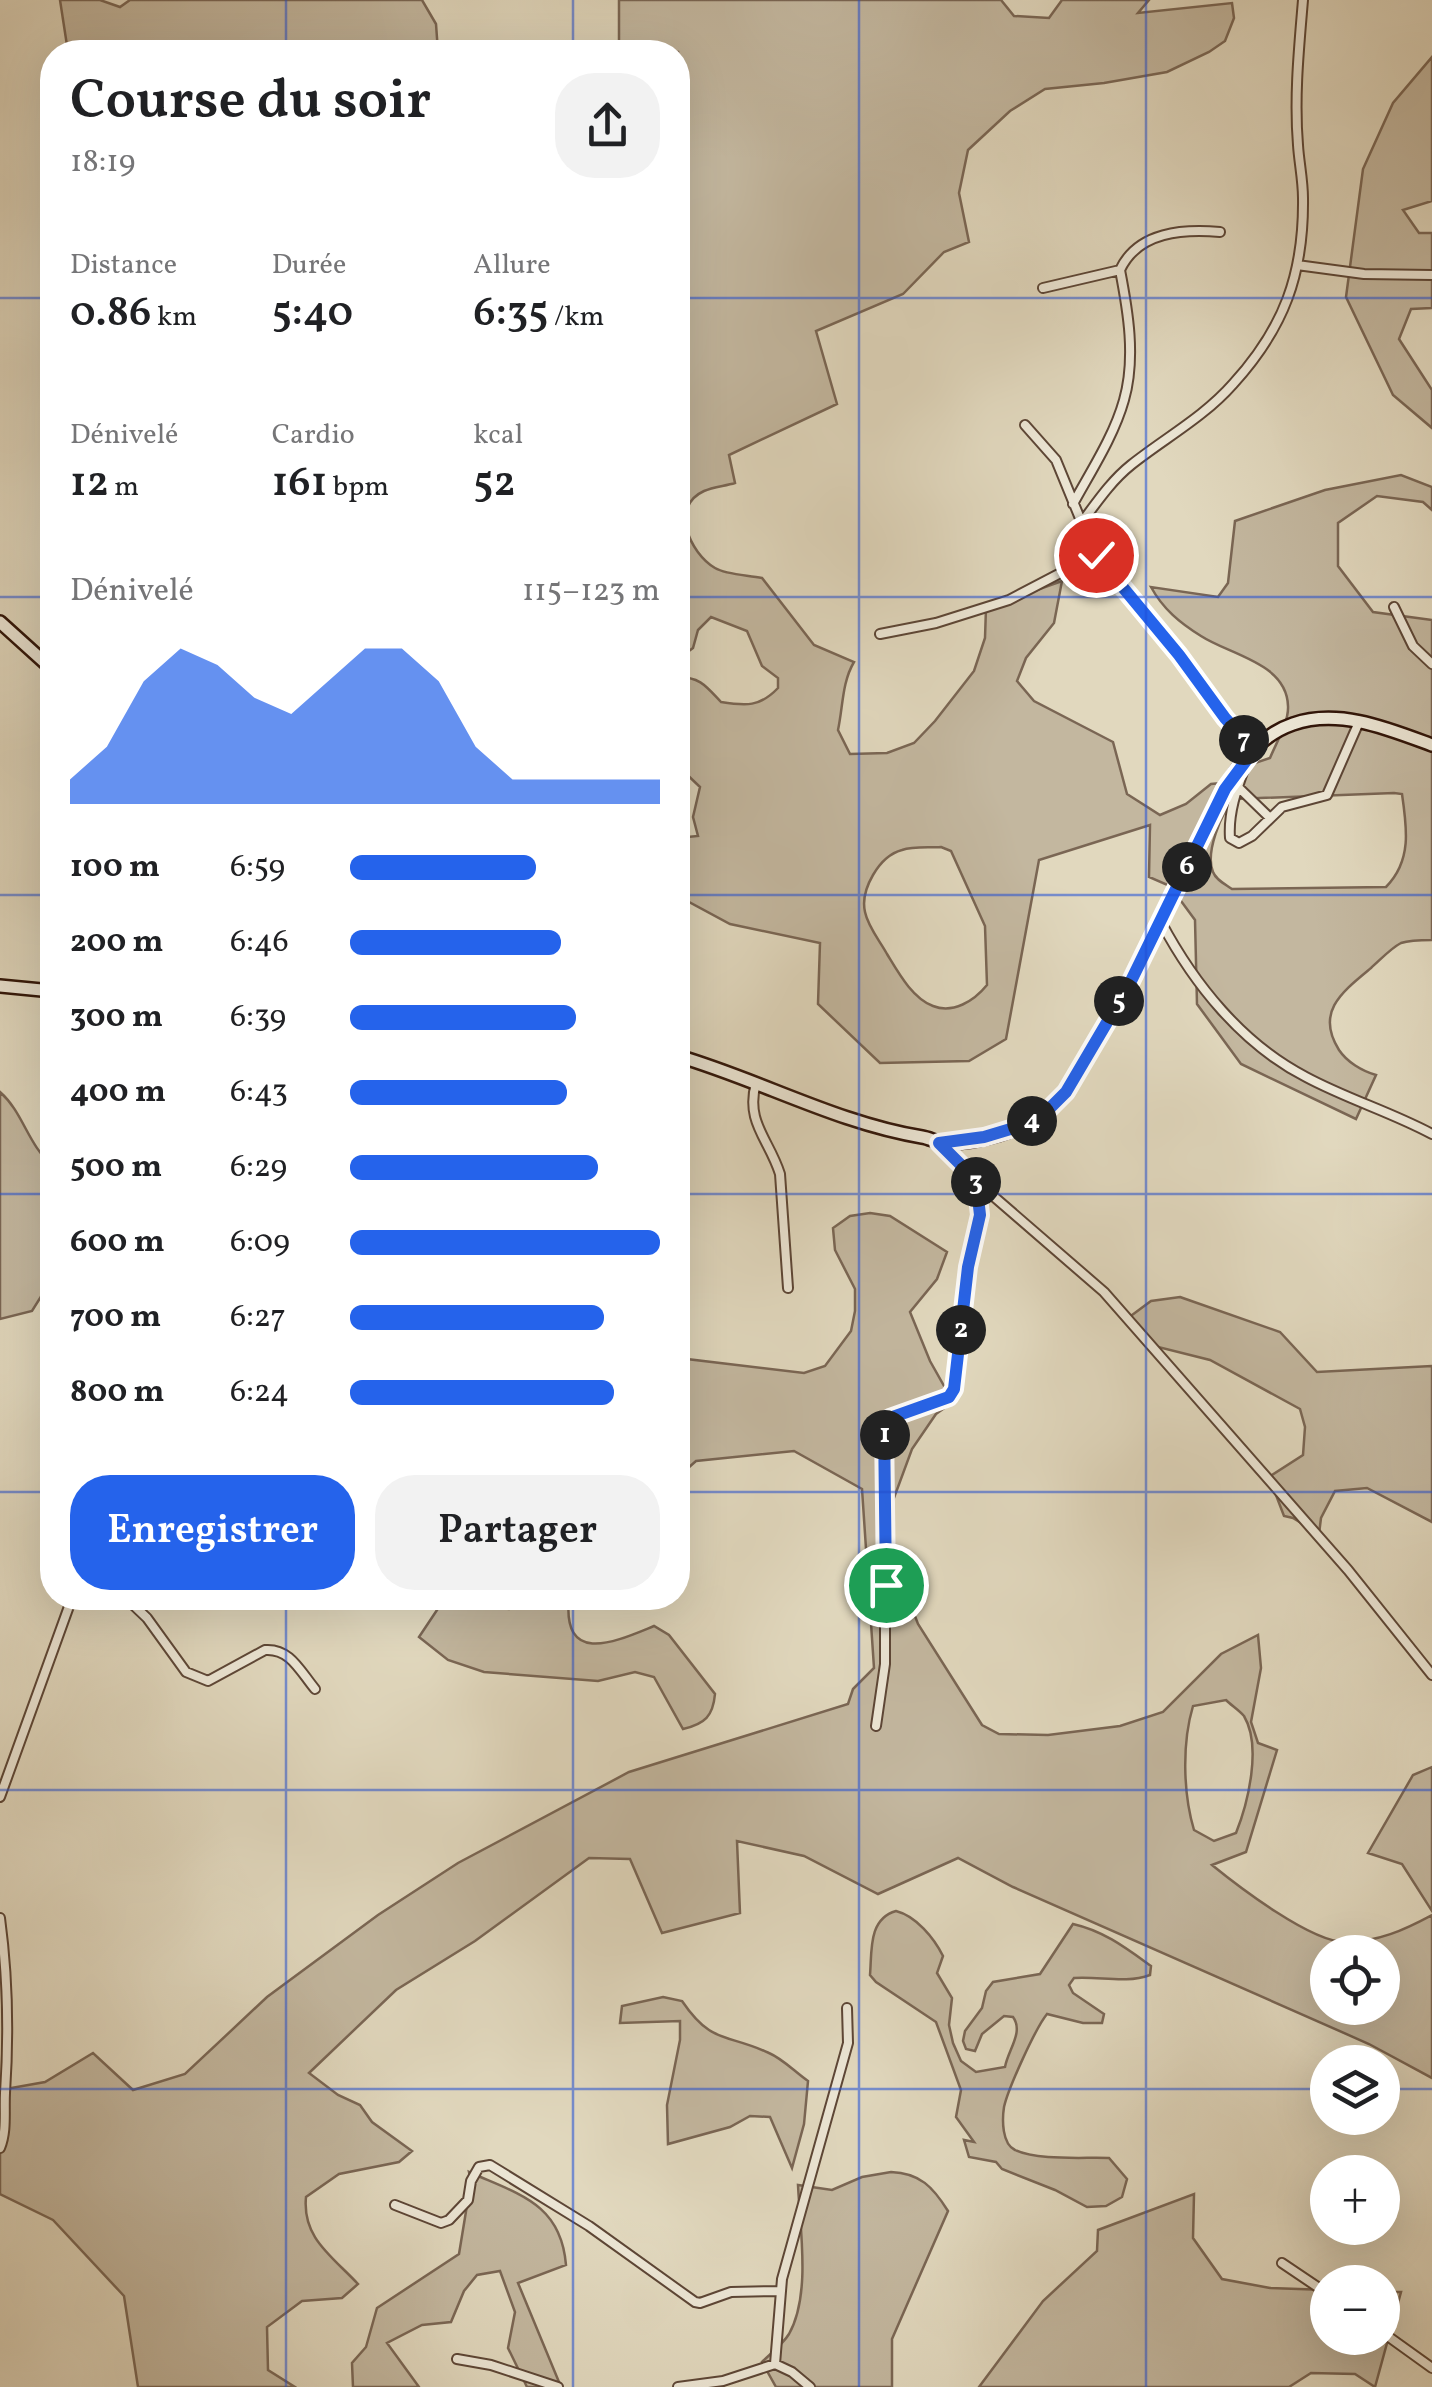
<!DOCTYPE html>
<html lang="fr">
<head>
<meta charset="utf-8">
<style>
  body { margin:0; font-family:Vollkorn,serif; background:#f2f2f2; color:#202124; height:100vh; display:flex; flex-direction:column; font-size:38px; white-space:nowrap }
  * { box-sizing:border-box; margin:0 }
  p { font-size:32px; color:#757577 }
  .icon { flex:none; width:55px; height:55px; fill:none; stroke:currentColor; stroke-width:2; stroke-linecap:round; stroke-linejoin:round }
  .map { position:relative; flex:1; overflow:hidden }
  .sheet { position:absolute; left:40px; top:40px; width:650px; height:1570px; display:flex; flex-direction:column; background:#fff; border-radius:40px; box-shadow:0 10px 40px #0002 }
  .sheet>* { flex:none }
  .controls { position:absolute; left:1310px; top:1935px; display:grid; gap:20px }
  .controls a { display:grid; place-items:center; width:90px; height:90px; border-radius:50%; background:#fff; box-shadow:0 10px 40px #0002; font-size:50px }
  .pin { position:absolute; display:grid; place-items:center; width:85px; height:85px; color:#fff; margin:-42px; border:5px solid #fff; border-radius:50%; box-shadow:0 2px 10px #0007 }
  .km { position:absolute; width:50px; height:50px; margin:-25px; border-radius:50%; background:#222; color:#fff; font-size:28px; line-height:50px; text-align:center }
  .round { display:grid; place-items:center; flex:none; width:105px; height:105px; border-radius:40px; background:#f2f2f2 }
  .head { display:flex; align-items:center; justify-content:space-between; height:170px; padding:0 30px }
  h1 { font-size:55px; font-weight:600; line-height:75px }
  .stats { display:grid; grid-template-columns:repeat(3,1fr); gap:15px; height:170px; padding:10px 30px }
  .stats div { display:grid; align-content:center }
  .stats b { font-size:42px; font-weight:600 }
  .stats small { font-size:28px; font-weight:400 }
  .stats p { font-size:28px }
  .chart { height:280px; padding:20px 30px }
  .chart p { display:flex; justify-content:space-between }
  .chart svg { width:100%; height:180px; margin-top:10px; fill:#2563eb; opacity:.7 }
  .action { display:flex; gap:20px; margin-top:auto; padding:20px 30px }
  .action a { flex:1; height:115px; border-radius:40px; background:#2563eb; color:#fff; font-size:40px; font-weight:600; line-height:115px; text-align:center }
  .action a+a { background:#f2f2f2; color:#202124 }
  ul { padding:0 30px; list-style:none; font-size:32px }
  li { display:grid; grid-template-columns:160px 120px 1fr; align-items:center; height:75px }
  li i { height:25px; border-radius:12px; background:#2563eb }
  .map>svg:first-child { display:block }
</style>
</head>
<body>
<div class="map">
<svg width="1432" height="2387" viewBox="0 0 1432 2387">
  <rect width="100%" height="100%" fill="#e1d8be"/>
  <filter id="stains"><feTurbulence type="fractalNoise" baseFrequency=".002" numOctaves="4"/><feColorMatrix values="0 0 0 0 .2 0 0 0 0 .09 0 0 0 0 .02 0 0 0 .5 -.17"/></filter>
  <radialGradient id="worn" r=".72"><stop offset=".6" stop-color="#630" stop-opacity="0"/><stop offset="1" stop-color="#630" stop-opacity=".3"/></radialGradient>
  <path fill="#c3b79f" stroke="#7a6654" stroke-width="2.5" fill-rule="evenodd" d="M60 0H100L120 7 130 0H422L436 24 438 52H68Z
    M619 0H1001L1014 16 1049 18 1062 0H1149L1138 13 1232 3 1234 18 1225 41 1209 52 1167 72 1104 83 1045 89 1010 111 968 150 959 193 969 242 944 252 903 294 816 331 837 404 729 455 735 483C725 486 713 487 704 491 669 507 690 553 715 568 727 575 748 575 762 578L814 645 854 662C842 682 843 707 838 730L850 754 887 753 914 743 935 721 974 671 985 638 986 608 1062 581 1054 623 1026 658 1017 681 1034 701 1113 742 1127 794 1160 815 1186 804 1211 784 1233 782 1249 765 1270 758C1276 743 1289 722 1288 706 1287 663 1230 655 1201 636 1180 623 1163 609 1151 587L1218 597 1228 583 1235 521 1325 490 1401 475 1432 487V510L1423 502 1377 496 1338 523V566L1373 612 1432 620V940C1423 940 1410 940 1401 943 1391 948 1380 960 1371 968 1342 992 1315 1012 1339 1050 1347 1062 1362 1071 1376 1075L1356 1119 1241 1064 1197 1004 1195 920 1170 886 1149 877 1150 825 1039 860 1006 1039 969 1061 880 1063 818 1004 820 943 730 924 678 896V838L698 836 693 817 700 787 678 766V677C700 677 706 686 721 702 746 706 760 707 778 688V678L762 666 747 631 711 617 698 630 693 648 678 659V52H619ZM1394 793 1402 794C1407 828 1412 861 1386 887L1232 889C1225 884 1216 880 1213 872 1205 853 1221 813 1234 799ZM941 847 951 851 985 926 987 985C974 1001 953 1014 933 1006 912 998 898 972 887 954 880 941 868 927 865 912 860 890 879 856 902 850 913 846 929 848 941 847Z
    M1432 57V201L1403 210 1419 233H1432V308L1411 309 1399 339 1432 390V428L1393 395 1346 297 1363 169 1393 103Z
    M0 1092C23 1112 28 1145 52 1165V1284L47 1287 32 1311 0 1319Z
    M870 1213 890 1216 947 1252 937 1279 910 1312 930 1361 953 1402 936 1414 912 1449 888 1514 901 1580 918 1624 982 1725 999 1734 1048 1735 1120 1726 1163 1712 1221 1654 1258 1635 1261 1668 1251 1722 1258 1743 1277 1750 1246 1852 1212 1865C1239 1887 1311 1942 1345 1942 1378 1942 1404 1930 1432 1915V2078L1369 2044 1013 1887 958 1858 878 1894 804 1856 737 1841 740 1913 662 1933 630 1859 589 1858 475 1941 396 1990 309 2073 338 2095 360 2105 372 2122 412 2151 399 2162 339 2174 306 2197C302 2238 332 2256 358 2284L342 2298 302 2301 267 2327 268 2370 295 2387H138L124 2296 53 2220 0 2194V2090L45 2082 93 2053 133 2090 185 2074 267 1997 378 1915 458 1863 629 1772 848 1704 853 1689 874 1668 862 1489 794 1451 696 1461 678 1477V1358L804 1373 825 1366 851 1331 855 1311V1289L835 1250 833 1228 850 1216ZM1226 1700C1231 1705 1240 1711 1244 1716 1262 1746 1248 1803 1236 1833L1214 1841 1194 1830C1183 1793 1182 1743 1193 1706ZM1328 1952H1382V2008H1328Z
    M1180 1297 1280 1332 1317 1372 1432 1366V1522L1367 1488 1335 1491 1321 1518 1319 1534 1293 1518 1284 1516 1269 1477 1303 1455 1305 1427 1300 1409 1210 1360 1146 1344 1128 1318 1151 1301Z
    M445 1598H487L491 1607 509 1609 520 1598H569C562 1667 617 1641 654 1626L669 1635 715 1694C713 1716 705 1724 683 1729L654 1677 635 1672 598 1681 484 1672 448 1660 419 1637Z
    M1432 1767V1911L1402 1864 1368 1853 1413 1775Z
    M896 1911C916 1916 934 1938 943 1956L937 1973 952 1998 949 2025 953 2043 961 2061 976 2072 1005 2067C1008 2050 1024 2032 1013 2017L1004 2016 982 2034 975 2051 966 2049 963 2041 965 2031 982 2008 986 1991 993 1982 1040 1974 1073 1924C1104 1931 1126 1948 1151 1966L1150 1975C1125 1984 1100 1976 1074 1978L1069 1985 1073 1993 1104 2014 1102 2023H1083L1047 2014C1035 2029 1008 2089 1004 2107 1002 2120 1002 2144 1015 2150 1037 2161 1084 2157 1109 2158L1127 2179 1122 2197 1106 2206 1087 2207 1055 2190 1002 2169 996 2162 969 2157 964 2140 974 2142 956 2117 961 2090 936 2022 876 1982 870 1975C872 1951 868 1919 896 1911Z
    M663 1997 682 2001C712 2045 726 2033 769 2053 783 2059 795 2072 808 2081L804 2124 792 2168 770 2117 750 2116 730 2127 668 2144 667 2105 680 2040V2021L620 2023 622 2006Z
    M469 2172C518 2194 561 2203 566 2265L518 2283 559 2382 546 2387H527L508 2348 515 2312 500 2271 477 2275 464 2291 451 2322 422 2325 387 2343 419 2387H353L352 2363 366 2347 377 2308 459 2254 471 2181Z
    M891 2172C920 2173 933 2187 948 2211L892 2339V2387H776L762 2362C771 2353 783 2344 789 2334 811 2295 800 2229 798 2185L832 2190 862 2177Z
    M1194 2194 1193 2238 1222 2279 1270 2288 1327 2290 1328 2338H1382L1383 2292H1401L1375 2387 1355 2374 1311 2373 1289 2387H979L1043 2301 1097 2251 1098 2230Z"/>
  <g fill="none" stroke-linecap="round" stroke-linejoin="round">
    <g stroke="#5d4636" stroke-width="12">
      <path id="street" d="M1297 265 1364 274 1432 275
        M1043 288 1120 270
        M1025 425 1056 460 1095 555 1254 750
        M1073 504C1091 471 1114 436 1124 400 1136 358 1128 311 1120 270 1138 231 1184 229 1220 232
        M1082 522C1097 502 1111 481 1131 465 1165 438 1204 417 1233 384 1284 328 1304 274 1303 198 1303 180 1299 162 1298 145 1294 97 1299 48 1303 0
        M1394 607 1413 646 1432 664
        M880 634 936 623 1009 600 1095 555
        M1247 761C1238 786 1228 811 1230 838L1239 843 1252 836 1282 807 1327 795 1359 722
        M1237 786 1269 817
        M1161 922C1194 984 1242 1044 1306 1077 1347 1099 1391 1112 1432 1134
        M756 1083C745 1122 769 1139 780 1174L788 1288
        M939 1143 970 1176 1104 1292 1348 1570 1432 1675
        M126 1598 147 1618 186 1672 208 1681 265 1650C290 1648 300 1671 315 1689
        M876 1726 885 1664V1425L890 1418 949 1397 954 1389 968 1267 980 1215 976 1180
        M0 1797 72 1598
        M0 1918C8 1977 9 2033 5 2093 4 2112 7 2131 0 2148
        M395 2205 441 2223 449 2220 468 2200 471 2181 479 2167 490 2165 589 2226 695 2302 700 2303 731 2292 780 2291
        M1282 2263 1328 2294
        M1382 2332 1432 2368
        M457 2359 491 2365 558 2387
        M775 2364 792 2372 810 2387
        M678 2387 723 2381 775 2364 782 2279 848 2043 847 2008"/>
    </g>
    <g stroke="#311509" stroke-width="16">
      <path id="secondary" d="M0 622 52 669
        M0 986 52 991
        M678 1056C760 1080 837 1123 922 1137 929 1138 936 1142 943 1143 977 1144 1024 1131 1049 1109 1074 1088 1088 1055 1104 1027 1138 966 1170 903 1201 839 1221 795 1243 741 1293 724 1339 708 1389 729 1432 745"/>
    </g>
    <use href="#street" stroke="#ece6d5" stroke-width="8"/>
    <use href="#secondary" stroke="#ece6d5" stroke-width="11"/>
  </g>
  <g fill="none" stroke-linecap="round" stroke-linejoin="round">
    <g stroke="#fff" stroke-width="20">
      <path id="route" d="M886 1585 884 1425 890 1418 949 1397 954 1389 968 1267 980 1215 976 1180 939 1143 984 1137 1024 1125 1048 1110 1066 1092 1129 985 1225 789 1254 750 1225 718 1179 655 1096 555"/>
    </g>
    <use href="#route" stroke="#2563eb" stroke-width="12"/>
  </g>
  <path fill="none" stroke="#1d4ed8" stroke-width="2.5" stroke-opacity="0.55" d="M286 0V52M573 0V52M859 0V2387M1146 0V2387M0 298H52M678 298H1432M0 597H52M678 597H1432M0 895H52M678 895H1432M0 1194H52M678 1194H1432M0 1492H52M678 1492H1432M286 1598V2387M573 1598V2387M0 1790H1432M0 2089H1328M1382 2089H1432"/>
  <rect width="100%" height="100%" filter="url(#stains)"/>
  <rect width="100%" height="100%" fill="url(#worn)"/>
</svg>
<div class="controls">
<a><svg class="icon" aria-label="locate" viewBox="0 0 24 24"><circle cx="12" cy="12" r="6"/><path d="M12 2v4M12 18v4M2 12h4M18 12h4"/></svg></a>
<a><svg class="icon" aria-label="layers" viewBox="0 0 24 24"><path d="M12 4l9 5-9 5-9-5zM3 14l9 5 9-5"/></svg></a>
<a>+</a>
<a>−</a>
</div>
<div class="pin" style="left:886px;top:1585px;background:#1e9e55"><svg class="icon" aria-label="arrive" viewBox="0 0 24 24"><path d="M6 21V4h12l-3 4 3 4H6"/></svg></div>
<div class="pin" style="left:1096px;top:555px;background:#d93025"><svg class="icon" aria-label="check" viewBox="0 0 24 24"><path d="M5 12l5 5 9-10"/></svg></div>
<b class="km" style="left:885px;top:1435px">1</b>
<b class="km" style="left:961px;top:1330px">2</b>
<b class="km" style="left:976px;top:1182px">3</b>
<b class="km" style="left:1032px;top:1121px">4</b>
<b class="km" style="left:1119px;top:1001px">5</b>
<b class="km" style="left:1187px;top:867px">6</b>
<b class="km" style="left:1244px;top:740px">7</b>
<section class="sheet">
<div class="head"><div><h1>Course du soir</h1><p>18:19</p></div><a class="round"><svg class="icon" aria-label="share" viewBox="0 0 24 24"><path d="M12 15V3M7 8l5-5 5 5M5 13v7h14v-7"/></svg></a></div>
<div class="stats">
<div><p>Distance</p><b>0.86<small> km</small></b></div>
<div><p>Durée</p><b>5:40</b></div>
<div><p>Allure</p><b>6:35<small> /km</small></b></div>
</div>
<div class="stats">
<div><p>Dénivelé</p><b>12<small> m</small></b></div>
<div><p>Cardio</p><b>161<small> bpm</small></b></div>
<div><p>kcal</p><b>52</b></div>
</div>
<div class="chart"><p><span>Dénivelé</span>115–123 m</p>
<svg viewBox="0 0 160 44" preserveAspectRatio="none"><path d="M0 44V38L10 30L20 14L30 6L40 10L50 18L60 22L70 14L80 6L90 6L100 14L110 30L120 38L130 38L140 38L150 38L160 38V44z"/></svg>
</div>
<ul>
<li><b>100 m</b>6:59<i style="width:60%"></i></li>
<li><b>200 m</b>6:46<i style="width:68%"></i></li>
<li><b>300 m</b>6:39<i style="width:73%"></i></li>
<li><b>400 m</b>6:43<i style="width:70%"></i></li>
<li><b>500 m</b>6:29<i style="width:80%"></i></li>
<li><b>600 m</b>6:09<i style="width:100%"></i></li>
<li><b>700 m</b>6:27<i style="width:82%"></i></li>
<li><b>800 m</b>6:24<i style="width:85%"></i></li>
</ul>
<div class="action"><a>Enregistrer</a><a>Partager</a></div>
</section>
</div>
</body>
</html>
